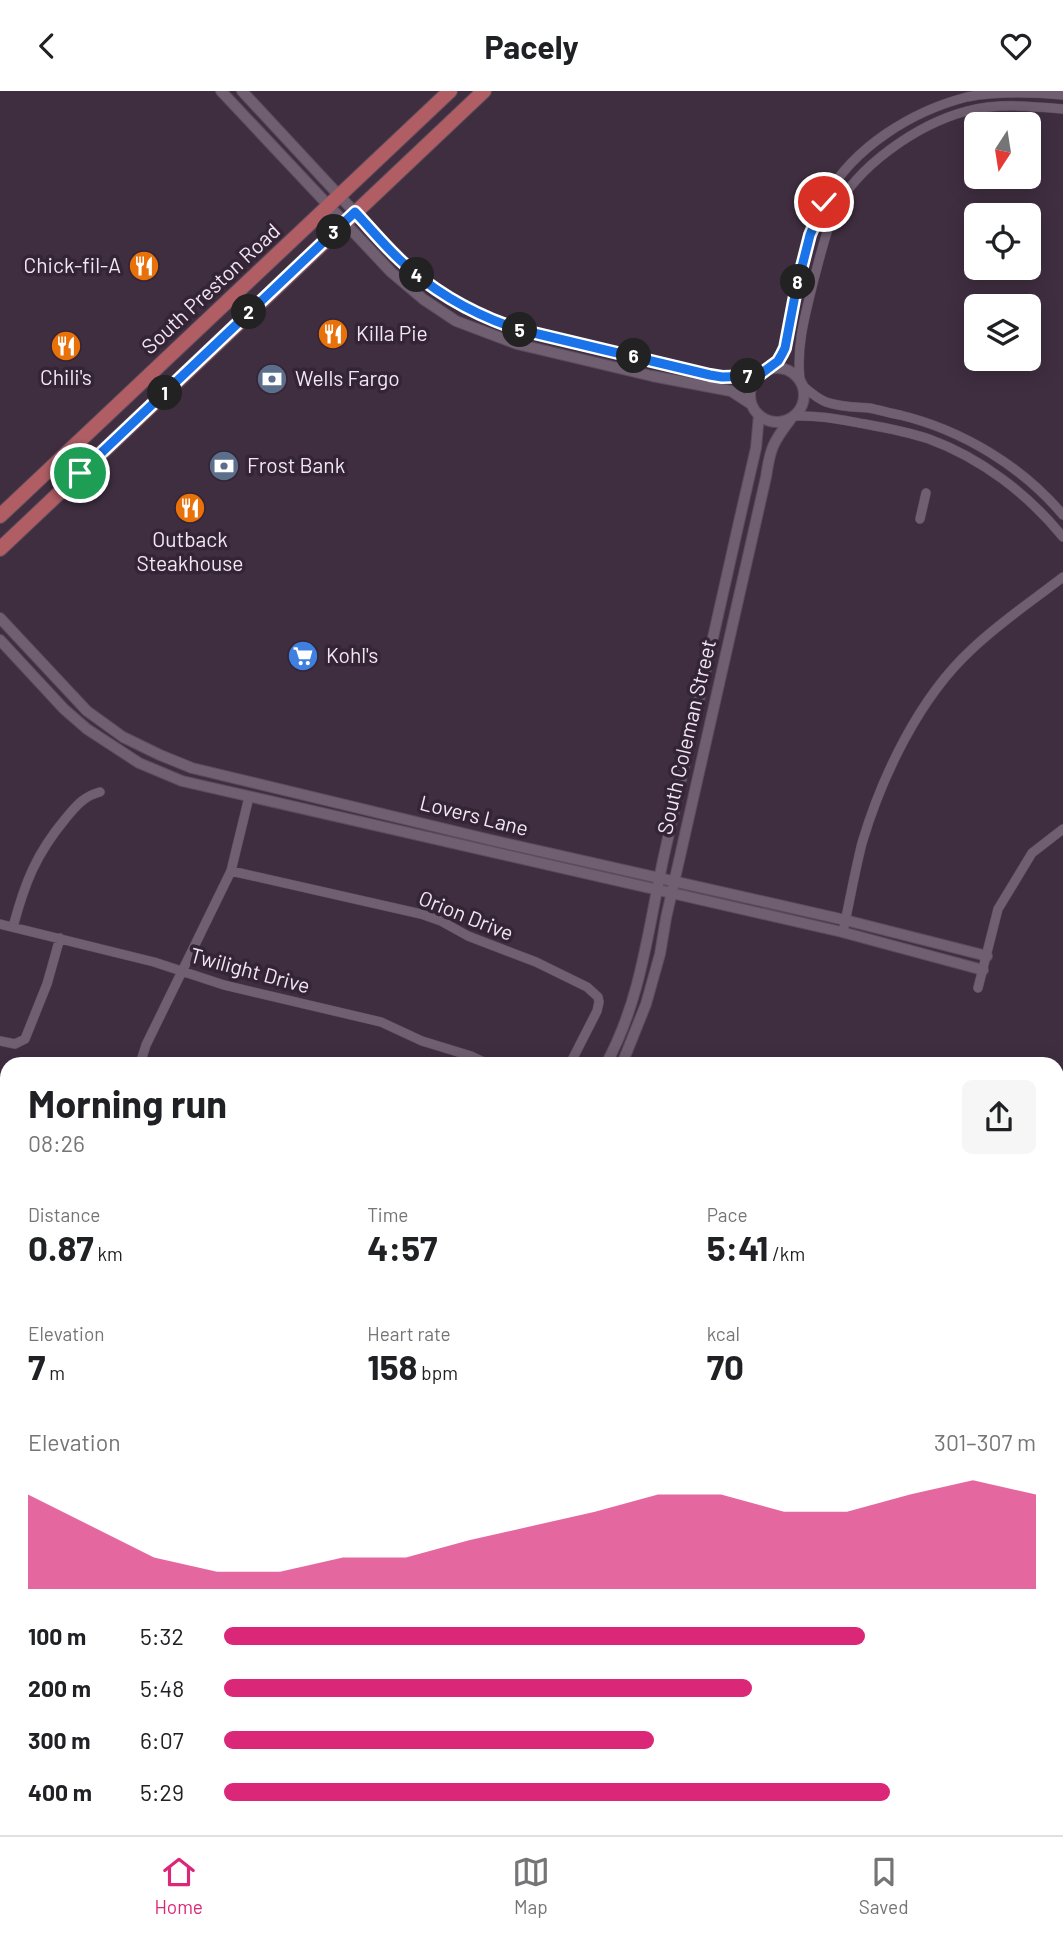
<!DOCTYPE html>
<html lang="en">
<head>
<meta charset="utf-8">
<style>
  body { margin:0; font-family:Barlow,sans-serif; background:#f6f6f6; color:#202124; height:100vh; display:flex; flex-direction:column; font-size:26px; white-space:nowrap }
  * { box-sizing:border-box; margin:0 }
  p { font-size:23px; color:#757577 }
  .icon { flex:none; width:38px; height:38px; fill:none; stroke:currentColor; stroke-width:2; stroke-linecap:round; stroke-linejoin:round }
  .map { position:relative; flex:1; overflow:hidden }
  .panel { position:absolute; left:0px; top:966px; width:1064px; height:779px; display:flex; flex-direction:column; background:#fff; border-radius:21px 21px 0 0; box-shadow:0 4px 18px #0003 }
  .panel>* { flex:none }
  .needle { width:46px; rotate:192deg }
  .controls { position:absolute; left:964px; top:21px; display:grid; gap:14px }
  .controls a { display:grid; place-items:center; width:77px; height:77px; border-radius:10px; background:#fff; box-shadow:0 4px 18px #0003; font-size:35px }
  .pin { position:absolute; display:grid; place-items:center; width:60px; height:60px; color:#fff; margin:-30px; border:4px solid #fff; border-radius:50%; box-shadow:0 2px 7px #0007 }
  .km { position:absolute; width:35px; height:35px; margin:-18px; border-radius:50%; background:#222; color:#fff; font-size:19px; line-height:35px; text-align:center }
  .round { display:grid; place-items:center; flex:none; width:74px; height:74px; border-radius:10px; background:#f6f6f6 }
  .summary { display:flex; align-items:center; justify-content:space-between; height:119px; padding:0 28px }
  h1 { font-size:38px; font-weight:700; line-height:52px }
  .stats { display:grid; grid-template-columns:repeat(3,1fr); gap:10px; height:119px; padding:7px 28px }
  .stats div { display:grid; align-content:center }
  .stats b { font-size:35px; font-weight:700 }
  .stats small { font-size:19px; font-weight:400 }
  .stats p { font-size:19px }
  .chart { height:196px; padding:14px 28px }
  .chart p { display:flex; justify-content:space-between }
  .chart svg { width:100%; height:126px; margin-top:7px; fill:#db2777; opacity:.7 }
  ul { padding:0 28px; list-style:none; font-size:23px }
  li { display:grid; grid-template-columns:112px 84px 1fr; align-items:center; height:52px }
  li i { height:18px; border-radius:9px; background:#db2777 }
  header { display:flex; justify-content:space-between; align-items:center; height:91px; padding:0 28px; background:#fff; font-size:32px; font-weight:700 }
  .tab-bar { display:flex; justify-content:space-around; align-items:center; height:98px; border-top:2px solid #e0e0e0; background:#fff; font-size:19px; color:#757577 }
  .tab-bar a { display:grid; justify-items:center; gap:4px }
  .tab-bar .on { color:#db2777 }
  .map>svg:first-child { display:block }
</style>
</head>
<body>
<header><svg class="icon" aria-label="back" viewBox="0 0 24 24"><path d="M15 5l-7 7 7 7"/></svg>Pacely<svg class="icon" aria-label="heart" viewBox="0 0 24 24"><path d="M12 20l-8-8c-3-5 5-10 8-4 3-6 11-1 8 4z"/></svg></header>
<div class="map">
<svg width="1063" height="1744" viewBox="0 0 1063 1744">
  <rect width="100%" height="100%" fill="#3f2e40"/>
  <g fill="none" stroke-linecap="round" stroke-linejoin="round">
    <g stroke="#5a4c5b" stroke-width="10">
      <path id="minor" d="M766 279C771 275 777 271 781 265 791 249 792 212 797 192 805 163 811 133 826 106 854 56 912 20 967 6 998 0 1031 1 1063 4
        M800 288C796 254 806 221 814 188 820 166 825 143 834 122 856 75 918 33 967 20 998 12 1032 15 1063 18
        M804 296C811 302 818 308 826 311 840 316 855 316 869 317 879 319 890 322 900 324 962 339 1022 375 1063 424
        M796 325C820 324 842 329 865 333 887 337 908 341 929 348 981 367 1028 403 1063 446
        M920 428 926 402
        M231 780 421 823 441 830 468 845 536 871 587 896 598 906 599 911 597 920 570 973
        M0 833 154 871 224 894 381 931 422 950 471 965 488 973
        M13 836C25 791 36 763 66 727 76 715 84 705 100 701
        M844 836C850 808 855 780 862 752 882 685 919 607 971 559 999 532 1032 510 1063 486
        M978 897 998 818 1032 762 1063 738
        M0 950 15 953 25 948 47 893 60 847
        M140 973 146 954 231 780 249 706
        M0 1438 7 1439
        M0 1568 7 1569
        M0 1631 7 1594
        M514 1744 515 1738
        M641 1744 643 1738
        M739 1744 741 1738
        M840 1744 843 1738"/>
    </g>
    <g stroke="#5a4c5b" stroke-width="12">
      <path id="tertiary" d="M221 0 391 181 423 208 456 230 517 253 652 285 731 300 751 313
        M242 0 399 169 418 185 449 207 466 217 486 227 517 238 710 284 722 286 758 285
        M750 304a27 27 0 1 1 54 0a27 27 0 1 1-54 0Z
        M0 527 87 620 123 646 160 664 192 677 491 749 845 829 987 865
        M0 549 64 618 87 638 139 672 182 690 842 841 983 879
        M606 973C642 908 649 831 665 760 695 625 725 491 756 357L759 324
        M622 973 646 913 660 863 666 827 766 386C770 358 773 351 790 329
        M0 1371 7 1373
        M1057 1607 1063 1609
        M0 1706 7 1708
        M148 1738 176 1744
        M374 1744 375 1738"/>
    </g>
    <g stroke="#5a4c5b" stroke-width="16">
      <path id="primary" d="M0 425 450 0
        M0 458 484 0"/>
    </g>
    <use href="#minor" stroke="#705e71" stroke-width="9"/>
    <use href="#tertiary" stroke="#705e71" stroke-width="10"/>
    <use href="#primary" stroke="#b05e64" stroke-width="14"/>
    <path stroke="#c5b9c6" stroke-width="2.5" stroke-dasharray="3.5 7" stroke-linecap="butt" d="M1057 1636 1063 1622
      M1007 1744 1010 1738"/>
  </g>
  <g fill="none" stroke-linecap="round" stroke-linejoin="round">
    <g stroke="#fff" stroke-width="14">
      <path id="route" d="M80 382 355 121C370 137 384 154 400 169 433 201 473 223 517 238L710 284 722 286 758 285 778 270 782 263 785 257 796 199 810 144 824 111"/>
    </g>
    <use href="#route" stroke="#1a73e8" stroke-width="9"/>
  </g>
  <defs>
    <g id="restaurant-disc" transform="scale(1.575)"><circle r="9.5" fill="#e8710a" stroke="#342435"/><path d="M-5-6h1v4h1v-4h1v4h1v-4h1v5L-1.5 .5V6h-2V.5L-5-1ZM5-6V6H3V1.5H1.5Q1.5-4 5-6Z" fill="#fff"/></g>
    <g id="bank-disc" transform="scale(1.575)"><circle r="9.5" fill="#5c6f8a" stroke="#342435"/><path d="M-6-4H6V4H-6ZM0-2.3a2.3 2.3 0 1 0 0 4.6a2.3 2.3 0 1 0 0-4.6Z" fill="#fff"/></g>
    <g id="supermarket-disc" transform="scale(1.575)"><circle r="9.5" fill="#3f7fe0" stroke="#342435"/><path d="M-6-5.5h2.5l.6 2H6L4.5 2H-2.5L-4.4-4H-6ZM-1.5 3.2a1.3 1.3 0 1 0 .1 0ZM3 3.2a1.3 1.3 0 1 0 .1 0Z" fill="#fff"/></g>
  </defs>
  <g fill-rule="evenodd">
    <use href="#restaurant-disc" x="144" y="175"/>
    <use href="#restaurant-disc" x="333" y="243"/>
    <use href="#restaurant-disc" x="66" y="255"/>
    <use href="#bank-disc" x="272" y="288"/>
    <use href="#bank-disc" x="224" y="375"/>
    <use href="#restaurant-disc" x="190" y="417"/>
    <use href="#supermarket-disc" x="303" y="565"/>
  </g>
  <g text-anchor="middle" stroke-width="7" stroke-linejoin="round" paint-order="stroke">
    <g font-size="21" fill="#f1e7f2" stroke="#342435" text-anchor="start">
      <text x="121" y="182" text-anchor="end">Chick-fil-A</text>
      <text x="356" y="250">Killa Pie</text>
      <text x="66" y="294" text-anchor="middle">Chili's</text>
      <text x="295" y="295">Wells Fargo</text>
      <text x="247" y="382">Frost Bank</text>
      <text x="190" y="456" text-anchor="middle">Outback<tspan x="190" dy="24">Steakhouse</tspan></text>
      <text x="326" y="572">Kohl's</text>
    </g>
    <g font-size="21" fill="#f1e7f2" stroke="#342435">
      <text transform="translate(211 198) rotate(-43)" y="7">South Preston Road</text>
      <text transform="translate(687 646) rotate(-77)" y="7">South Coleman Street</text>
      <text transform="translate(474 725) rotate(14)" y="7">Lovers Lane</text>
      <text transform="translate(466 825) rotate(22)" y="7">Orion Drive</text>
      <text transform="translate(250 880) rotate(15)" y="7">Twilight Drive</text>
    </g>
  </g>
</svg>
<div class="controls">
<a><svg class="needle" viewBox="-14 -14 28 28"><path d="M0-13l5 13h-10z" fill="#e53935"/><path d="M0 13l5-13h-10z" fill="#757577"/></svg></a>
<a><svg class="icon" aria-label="locate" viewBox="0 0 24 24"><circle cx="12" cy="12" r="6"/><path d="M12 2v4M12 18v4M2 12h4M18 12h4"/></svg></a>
<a><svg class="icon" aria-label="layers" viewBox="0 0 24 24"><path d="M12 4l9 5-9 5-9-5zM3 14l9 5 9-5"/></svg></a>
</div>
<div class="pin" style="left:80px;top:382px;background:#1e9e55"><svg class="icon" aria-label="arrive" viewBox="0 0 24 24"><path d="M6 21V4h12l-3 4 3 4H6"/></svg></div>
<div class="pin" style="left:824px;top:111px;background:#d93025"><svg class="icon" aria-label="check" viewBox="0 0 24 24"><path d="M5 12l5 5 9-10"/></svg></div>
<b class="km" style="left:165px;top:302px">1</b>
<b class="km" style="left:249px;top:221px">2</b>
<b class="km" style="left:334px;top:141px">3</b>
<b class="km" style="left:417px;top:184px">4</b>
<b class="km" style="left:520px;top:239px">5</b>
<b class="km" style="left:634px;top:265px">6</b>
<b class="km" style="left:748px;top:285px">7</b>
<b class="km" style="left:798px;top:191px">8</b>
<section class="panel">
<div class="summary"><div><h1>Morning run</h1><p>08:26</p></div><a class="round"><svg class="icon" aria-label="share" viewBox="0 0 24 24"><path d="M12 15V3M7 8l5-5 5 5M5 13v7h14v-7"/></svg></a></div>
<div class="stats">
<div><p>Distance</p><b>0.87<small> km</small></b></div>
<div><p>Time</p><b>4:57</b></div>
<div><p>Pace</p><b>5:41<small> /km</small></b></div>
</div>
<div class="stats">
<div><p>Elevation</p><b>7<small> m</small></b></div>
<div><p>Heart rate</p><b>158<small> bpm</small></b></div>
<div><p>kcal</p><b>70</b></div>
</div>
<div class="chart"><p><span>Elevation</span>301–307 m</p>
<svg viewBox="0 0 160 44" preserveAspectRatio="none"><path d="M0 44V11L10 22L20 33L30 38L40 38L50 33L60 33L70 27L80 22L90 17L100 11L110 11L120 17L130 17L140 11L150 6L160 11V44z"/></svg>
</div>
<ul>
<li><b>100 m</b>5:32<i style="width:79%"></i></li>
<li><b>200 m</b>5:48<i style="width:65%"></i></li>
<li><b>300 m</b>6:07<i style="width:53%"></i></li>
<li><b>400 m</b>5:29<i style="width:82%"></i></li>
</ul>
</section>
</div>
<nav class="tab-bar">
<a class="on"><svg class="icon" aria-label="home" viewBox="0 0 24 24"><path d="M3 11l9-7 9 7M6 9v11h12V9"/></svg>Home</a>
<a><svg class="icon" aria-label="map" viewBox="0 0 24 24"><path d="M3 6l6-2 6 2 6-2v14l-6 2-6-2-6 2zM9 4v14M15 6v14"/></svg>Map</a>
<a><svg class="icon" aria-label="saved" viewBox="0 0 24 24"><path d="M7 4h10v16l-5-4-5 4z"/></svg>Saved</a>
</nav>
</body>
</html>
